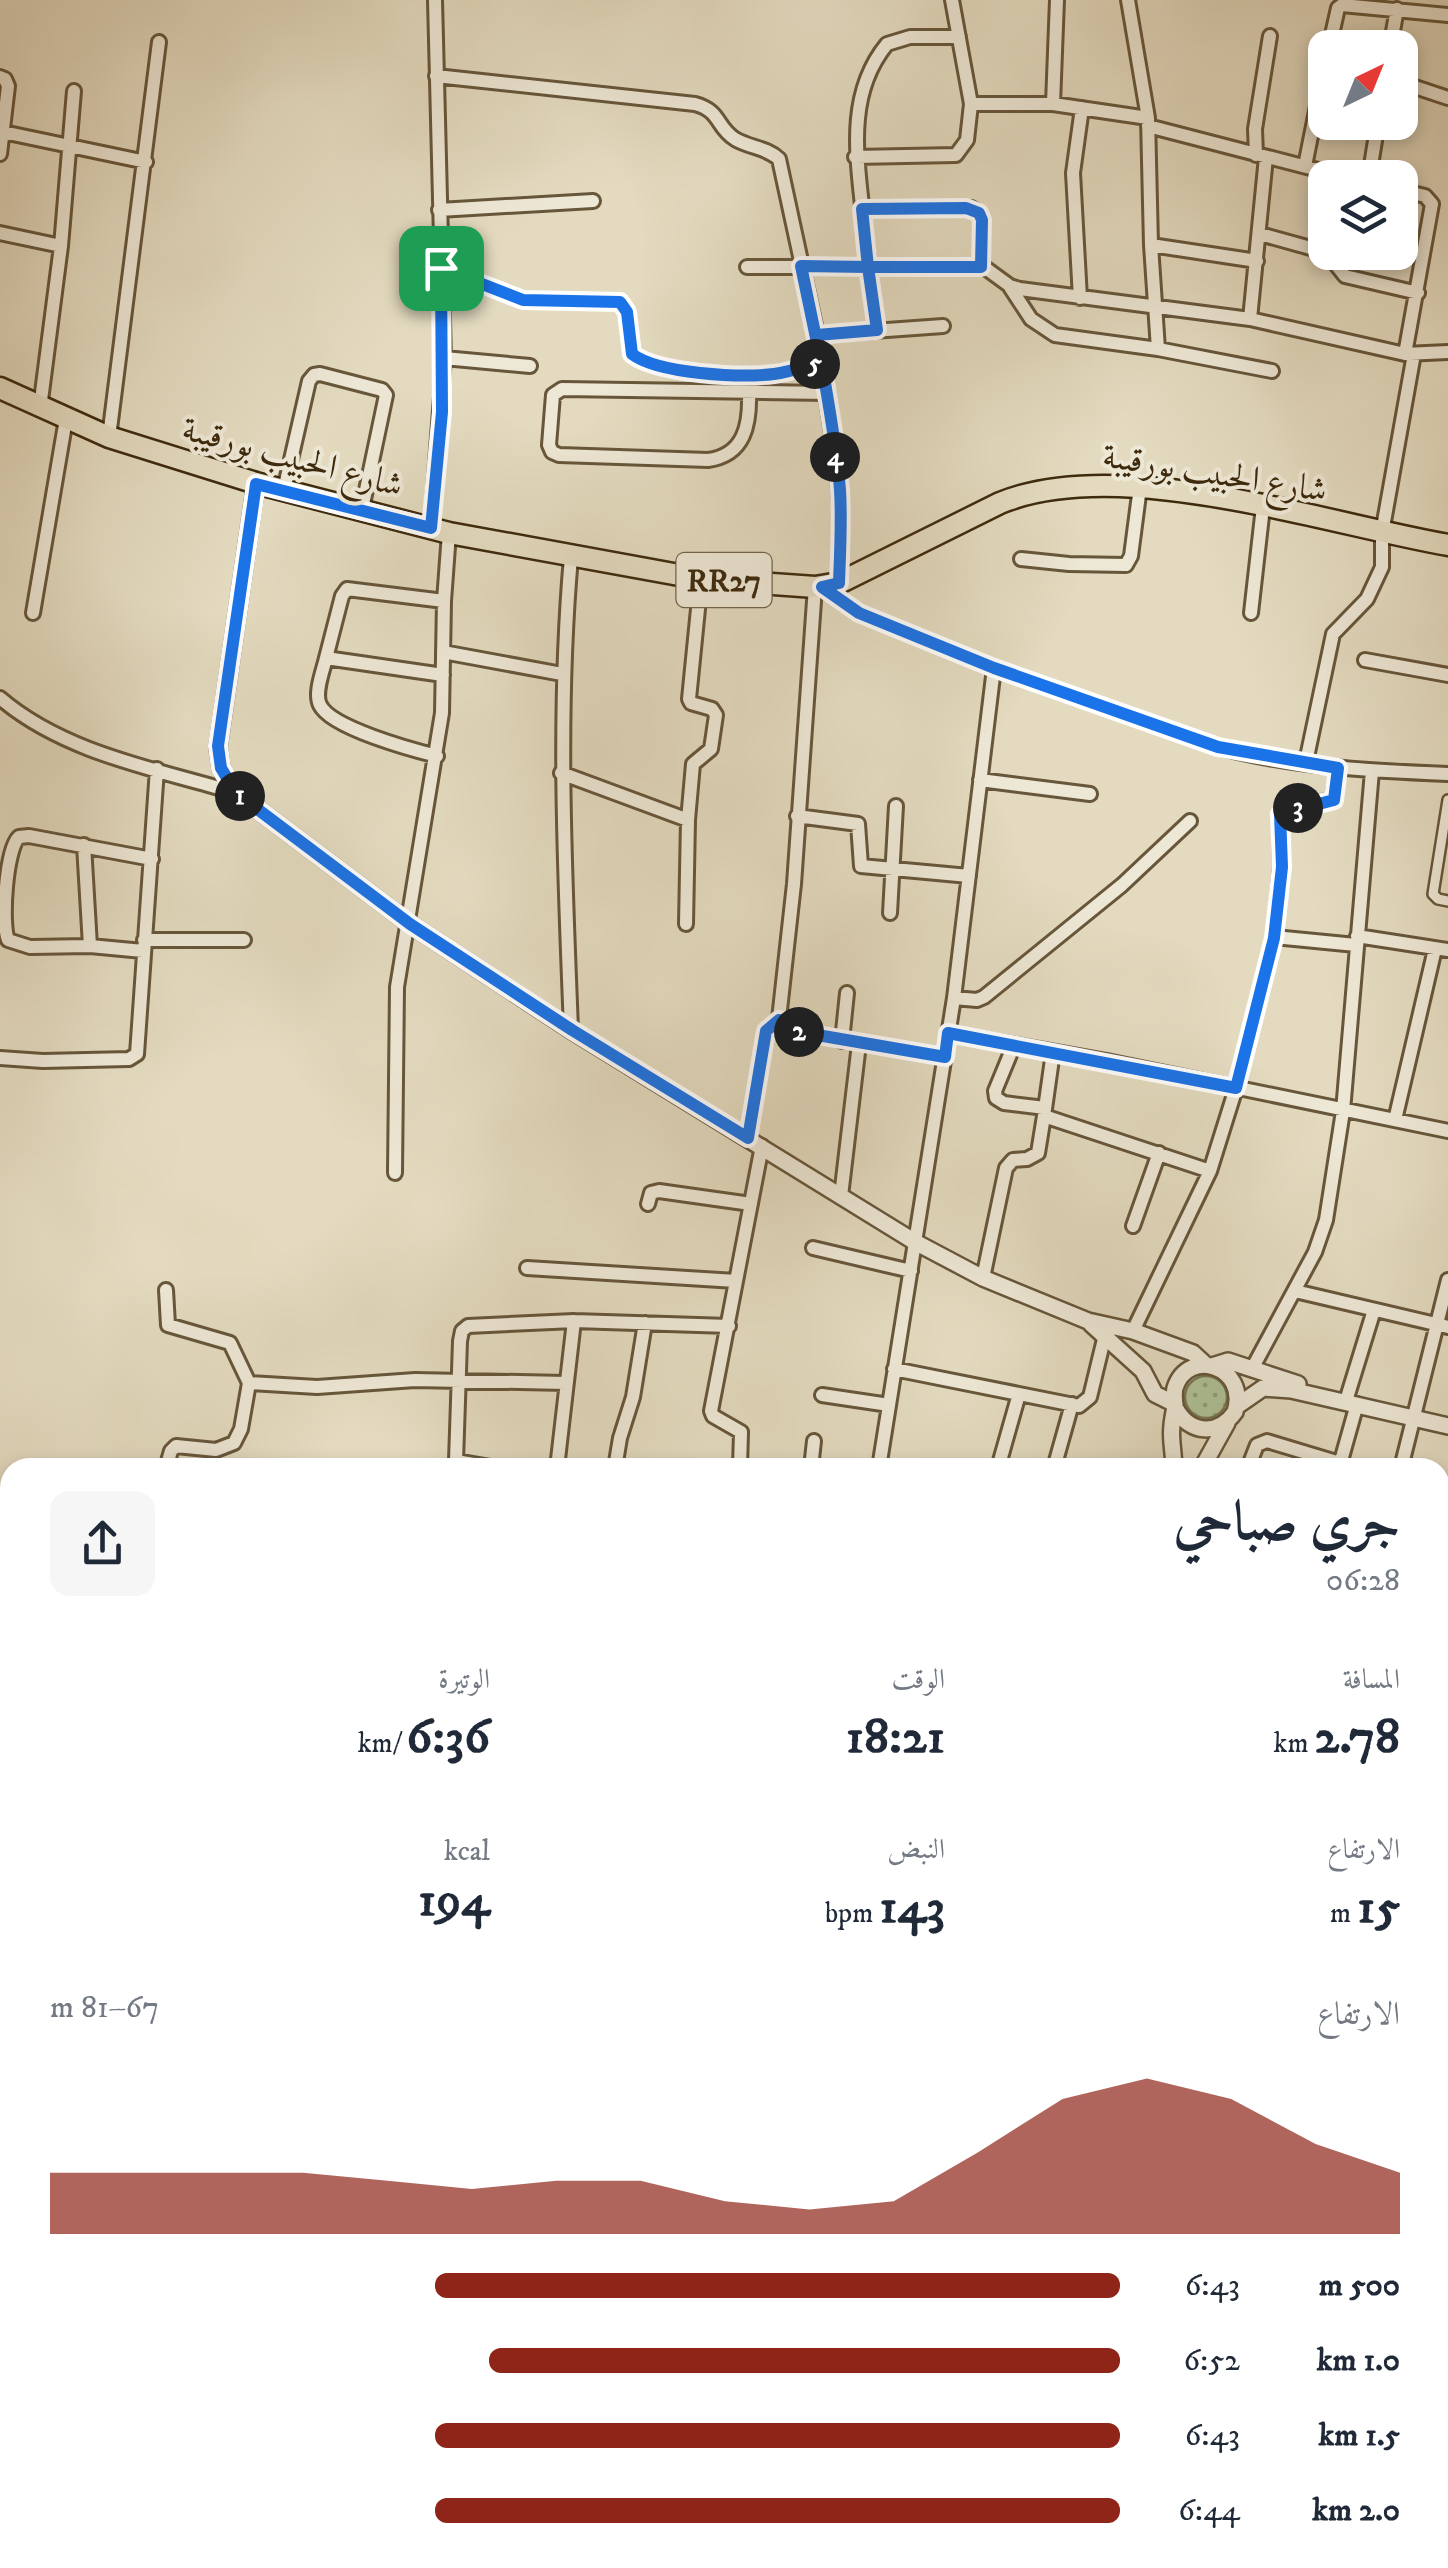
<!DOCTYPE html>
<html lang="ar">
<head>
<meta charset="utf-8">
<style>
  body { margin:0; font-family:"IM FELL DW Pica",Amiri,serif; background:#f6f6f7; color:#1f2937; direction:rtl; height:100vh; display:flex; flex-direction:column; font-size:38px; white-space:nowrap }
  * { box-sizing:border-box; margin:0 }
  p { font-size:32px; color:#747a83 }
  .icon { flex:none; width:55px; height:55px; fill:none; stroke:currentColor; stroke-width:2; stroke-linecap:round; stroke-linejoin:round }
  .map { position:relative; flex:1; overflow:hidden; direction:ltr }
  .side { position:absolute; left:0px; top:1458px; width:1450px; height:1112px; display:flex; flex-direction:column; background:#fff; border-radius:30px 30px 0 0; box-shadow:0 5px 15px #0003; direction:rtl }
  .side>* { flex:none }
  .needle { width:65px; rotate:43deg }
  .fabs { position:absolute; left:1308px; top:30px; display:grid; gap:20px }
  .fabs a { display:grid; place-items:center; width:110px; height:110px; border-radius:20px; background:#fff; box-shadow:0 5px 15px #0003; font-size:50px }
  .pin { position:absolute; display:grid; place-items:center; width:85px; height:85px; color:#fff; margin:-42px; border-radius:20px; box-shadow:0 5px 15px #0006 }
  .km { position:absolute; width:50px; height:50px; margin:-25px; border-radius:50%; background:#222; color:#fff; font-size:28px; line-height:50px; text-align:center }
  .round { display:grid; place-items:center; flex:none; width:105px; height:105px; border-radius:20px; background:#f6f6f7 }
  .summary { display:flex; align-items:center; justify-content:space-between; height:170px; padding:0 50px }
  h1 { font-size:55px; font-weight:700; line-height:75px }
  .stats { display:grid; grid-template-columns:repeat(3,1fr); gap:15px; height:170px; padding:10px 50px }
  .stats div { display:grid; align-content:center }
  .stats b { font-size:50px; font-weight:700 }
  .stats small { font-size:28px; font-weight:400 }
  .stats p { font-size:28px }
  .chart { height:280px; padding:20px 50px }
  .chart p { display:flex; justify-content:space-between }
  .chart svg { width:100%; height:180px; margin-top:10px; fill:#8f2418; opacity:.7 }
  ul { padding:0 50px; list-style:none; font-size:32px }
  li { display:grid; grid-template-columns:160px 120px 1fr; align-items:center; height:75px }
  li i { height:25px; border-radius:12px; background:#8f2418 }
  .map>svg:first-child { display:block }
</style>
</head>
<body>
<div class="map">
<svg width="1448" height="2568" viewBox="0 0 1448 2568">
  <defs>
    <pattern id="park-dots" width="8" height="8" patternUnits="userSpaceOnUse" patternTransform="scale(2.5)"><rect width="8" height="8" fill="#aec196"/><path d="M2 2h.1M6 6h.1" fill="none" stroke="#8f9d79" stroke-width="1.8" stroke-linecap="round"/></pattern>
  </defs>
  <rect width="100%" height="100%" fill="#e3dabf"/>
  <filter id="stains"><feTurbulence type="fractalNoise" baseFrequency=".002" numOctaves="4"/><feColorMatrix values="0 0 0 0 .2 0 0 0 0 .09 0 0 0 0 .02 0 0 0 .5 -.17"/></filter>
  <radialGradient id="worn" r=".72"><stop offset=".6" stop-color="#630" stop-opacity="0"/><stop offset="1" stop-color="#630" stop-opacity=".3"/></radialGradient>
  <path fill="url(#park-dots)" stroke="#767652" stroke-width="2.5" d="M1185 1397a21 21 0 1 1 42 0a21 21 0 1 1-42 0Z"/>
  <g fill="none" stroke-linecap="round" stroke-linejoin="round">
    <path stroke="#757f77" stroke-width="2.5" d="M1181 2560 1193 2568"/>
    <g stroke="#67563a" stroke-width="14">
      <path id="pedestrian" d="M1448 800 1433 894 1438 899 1448 901"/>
    </g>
    <g stroke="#67563a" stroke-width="18">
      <path id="minor" d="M952 0 971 104H1053L1148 118
        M1128 0 1148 118 1151 245 1158 349
        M1329 48 1338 8 1342 5 1448 15
        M1390 48 1397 9
        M436 76 695 104C721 111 716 127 735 139 750 148 766 147 779 159L817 335 837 466 841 515 839 583
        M0 77 5 79 8 86 0 154
        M1400 82 1448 98
        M1053 104 1057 0
        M1148 126 1349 178
        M3 132 146 162
        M1256 155 1255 129 1270 36
        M855 157 956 155 967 140 971 104
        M1305 166 1325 66
        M1369 178 1378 122
        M1400 190 1425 196 1432 204 1405 354
        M862 209 971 208 979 213 982 220 981 267
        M439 210 593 201
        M0 233 61 246
        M1260 234 1325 252
        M1151 245 1257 261
        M1326 252 1345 276 1418 293
        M747 267H984L1010 286 1020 289 1250 319 1405 354 1448 352
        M441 268 523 300 620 302 627 311 632 354C659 374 741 379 774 374 790 371 806 366 821 362
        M1010 287 1031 319 1055 335 1158 349 1272 371
        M1080 298 1073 173 1082 108
        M1250 319 1266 157
        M877 330C871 291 867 253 863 215 857 157 846 94 887 44L910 37H959
        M817 335 943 326
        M444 358 530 366
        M749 393C750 424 745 455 708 460L559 455 552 452 549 445 553 395 562 389 826 393
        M40 408 61 246 74 91
        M109 437 159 42
        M284 490 309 381 314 375 320 374 382 390 386 395 362 509
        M431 528 444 358 435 0
        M571 557C557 716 565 872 571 1030
        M1021 559 1069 564 1126 565 1131 556 1140 487
        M815 587 794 884 779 1019 785 1027 794 1031 945 1057
        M822 587 859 613 994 668 1218 747C1292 767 1371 771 1448 774
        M33 613 66 419
        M1251 613 1263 507
        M443 652 562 674
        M326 658C323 671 314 693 320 705 331 728 413 750 437 756
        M1365 660 1448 675
        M443 675 326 658 342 596 347 589 444 601
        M0 698C64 753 156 769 236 793
        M1306 762 1333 634 1367 599 1382 567V533L1414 354
        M561 773 688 820
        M980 780 1090 794
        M797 816 858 824 861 866 969 876
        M84 845 90 946
        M890 913 896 806
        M686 924 688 820 693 764 711 749 716 715 712 709 691 703 689 699 701 579
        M1357 936 1448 950
        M1274 937 1356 945
        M144 940H244
        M143 951 90 946 30 947 8 940C1 923 6 849 19 837L29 836 152 859
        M954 998 977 1000 984 997 1122 885 1190 821
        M948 1033 1107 1061 1448 1131
        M842 1041 847 993
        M1014 1045 995 1091 996 1098 1004 1103 1045 1108
        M1053 1052 1044 1116 1210 1171
        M0 1058 43 1061 129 1059 137 1054 157 769
        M1395 1120 1435 949
        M748 1137 766 1031 779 1019
        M395 1173 397 987 442 713 444 601 449 533
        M841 1196 859 1044
        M648 1204 651 1193 659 1191 751 1204
        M1133 1226 1159 1153
        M813 1248 911 1271
        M527 1268 736 1281
        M983 1278 1006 1168 1013 1160 1027 1159 1038 1153 1044 1116
        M1295 1291 1448 1327
        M1133 1331 1210 1171 1236 1088 1274 937 1281 867 1280 813 1333 799 1338 768
        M894 1369 1079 1406 1090 1397 1105 1335
        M1252 1369 1315 1252 1326 1220 1343 1111 1372 771
        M249 1383 317 1387 415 1380 566 1383
        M822 1395 889 1405
        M1346 1401 1374 1310
        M456 1461 460 1341 462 1331 468 1326 574 1321 729 1326
        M166 1468 171 1451 176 1446 216 1450 234 1443 241 1429 249 1383 230 1343 168 1325 166 1290
        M456 1468V1461L497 1468
        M557 1468 574 1321
        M615 1468 620 1438 633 1397 645 1323
        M740 1468 741 1432 713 1416 711 1411 762 1146
        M811 1468 814 1441
        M879 1468 954 998 994 668
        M998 1468 1019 1394
        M1054 1468 1072 1404
        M1248 1468 1257 1445 1267 1441 1340 1463
        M1339 1468 1357 1404
        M1401 1468 1448 1280
        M1440 1559 1448 1560
        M1448 1637 1444 1662 1448 1698
        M0 1666 10 1668
        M1440 1751 1448 1753
        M1440 1927 1448 1828
        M1440 1973 1448 1974
        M0 2503 10 2508
        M213 2560 245 2568
        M413 2561 460 2568
        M25 2568 27 2560
        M667 2568 668 2560
        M762 2568 763 2560 802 2568
        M1033 2568 1034 2560
        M1096 2568 1099 2562"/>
    </g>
    <g stroke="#67563a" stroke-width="20">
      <path id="tertiary" d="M256 483 218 747 221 768 236 793 410 924 571 1030 915 1242 983 1278 1088 1321 1133 1331 1193 1353 1206 1365
        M1091 1324 1143 1371 1155 1394 1175 1404
        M1212 1366 1228 1361 1298 1384
        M1237 1406 1263 1388 1291 1390 1448 1426
        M1174 1468C1173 1443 1169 1437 1174 1412 1176 1404 1173 1396 1175 1388 1188 1347 1249 1366 1235 1412 1218 1436 1190 1434 1176 1409
        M1202 1468 1227 1423
        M920 2568 922 2560
        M934 2568 936 2560"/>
    </g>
    <g stroke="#3e2a0d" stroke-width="25">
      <path id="primary" d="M0 388 109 437 256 483 449 533 701 579 815 587 839 583 1000 503C1119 454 1323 523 1448 545"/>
    </g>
    <use href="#pedestrian" stroke="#ede7d5" stroke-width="9"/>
    <use href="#minor" stroke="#ede7d5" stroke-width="12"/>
    <use href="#tertiary" stroke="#ede7d5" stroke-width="15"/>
    <use href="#primary" stroke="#e3dabf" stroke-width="20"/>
  </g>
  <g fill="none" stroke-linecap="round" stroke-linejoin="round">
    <g stroke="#fff" stroke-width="20">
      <path id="route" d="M441 268 442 412 431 528 256 484 218 746 221 768 236 793 410 924 572 1030 748 1138 766 1031 779 1020 784 1027 794 1031 945 1057 948 1033 1236 1088 1274 938 1282 867 1280 814 1334 800 1338 768 1218 747 994 668 859 613 822 587 839 583C840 552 842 521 840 490 836 438 825 386 817 335L877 330 868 267H981L982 220 979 213 966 208 862 209 868 267 801 266 821 362C806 366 790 372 774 374 741 378 658 374 632 354L627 312 620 302 523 300 441 268"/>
    </g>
    <use href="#route" stroke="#1a73e8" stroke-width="12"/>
  </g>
  <g text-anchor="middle" stroke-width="8" stroke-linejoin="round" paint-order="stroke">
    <rect fill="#ede7d5" stroke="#726349" stroke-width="2.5" x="676.5" y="553" width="95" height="54" rx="8"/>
    <g font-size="32" font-weight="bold" fill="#3e2a0d">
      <text x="724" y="591">RR27</text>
    </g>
    <g font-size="35" fill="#3e2a0d" stroke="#ede7d5">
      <text transform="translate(293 456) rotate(15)" y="12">شارع الحبيب بورقيبة</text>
      <text transform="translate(1215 472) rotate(9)" y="12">شارع الحبيب بورقيبة</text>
    </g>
  </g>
  <rect width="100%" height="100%" filter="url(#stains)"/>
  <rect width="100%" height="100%" fill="url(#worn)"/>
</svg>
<div class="fabs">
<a><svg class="needle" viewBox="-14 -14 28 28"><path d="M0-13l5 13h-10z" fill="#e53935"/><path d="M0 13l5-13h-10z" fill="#747a83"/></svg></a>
<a><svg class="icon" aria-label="layers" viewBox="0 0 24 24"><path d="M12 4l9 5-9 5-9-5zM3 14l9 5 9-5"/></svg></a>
</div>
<div class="pin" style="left:441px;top:268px;background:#1e9e55"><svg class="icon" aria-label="arrive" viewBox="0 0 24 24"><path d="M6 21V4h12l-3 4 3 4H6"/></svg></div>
<b class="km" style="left:240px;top:796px">1</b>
<b class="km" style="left:799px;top:1032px">2</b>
<b class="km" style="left:1298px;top:808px">3</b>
<b class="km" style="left:835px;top:457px">4</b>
<b class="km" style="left:815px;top:364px">5</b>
<section class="side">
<div class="summary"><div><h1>جري صباحي</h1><p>06:28</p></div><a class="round"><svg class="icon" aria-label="share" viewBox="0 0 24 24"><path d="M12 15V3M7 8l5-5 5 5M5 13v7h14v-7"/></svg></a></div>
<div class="stats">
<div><p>المسافة</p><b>2.78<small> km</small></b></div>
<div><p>الوقت</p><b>18:21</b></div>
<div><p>الوتيرة</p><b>6:36<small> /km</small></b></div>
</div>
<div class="stats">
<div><p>الارتفاع</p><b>15<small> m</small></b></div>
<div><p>النبض</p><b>143<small> bpm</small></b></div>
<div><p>kcal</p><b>194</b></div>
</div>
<div class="chart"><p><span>الارتفاع</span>67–81 m</p>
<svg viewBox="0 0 160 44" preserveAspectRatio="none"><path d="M0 44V29L10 29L20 29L30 29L40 31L50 33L60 31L70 31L80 36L90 38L100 36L110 24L120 11L130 6L140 11L150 22L160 29V44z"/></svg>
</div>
<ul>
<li><b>500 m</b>6:43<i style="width:64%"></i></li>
<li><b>1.0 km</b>6:52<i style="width:59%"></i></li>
<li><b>1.5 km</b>6:43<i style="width:64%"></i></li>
<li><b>2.0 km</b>6:44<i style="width:64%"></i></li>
</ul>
</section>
</div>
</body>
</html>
